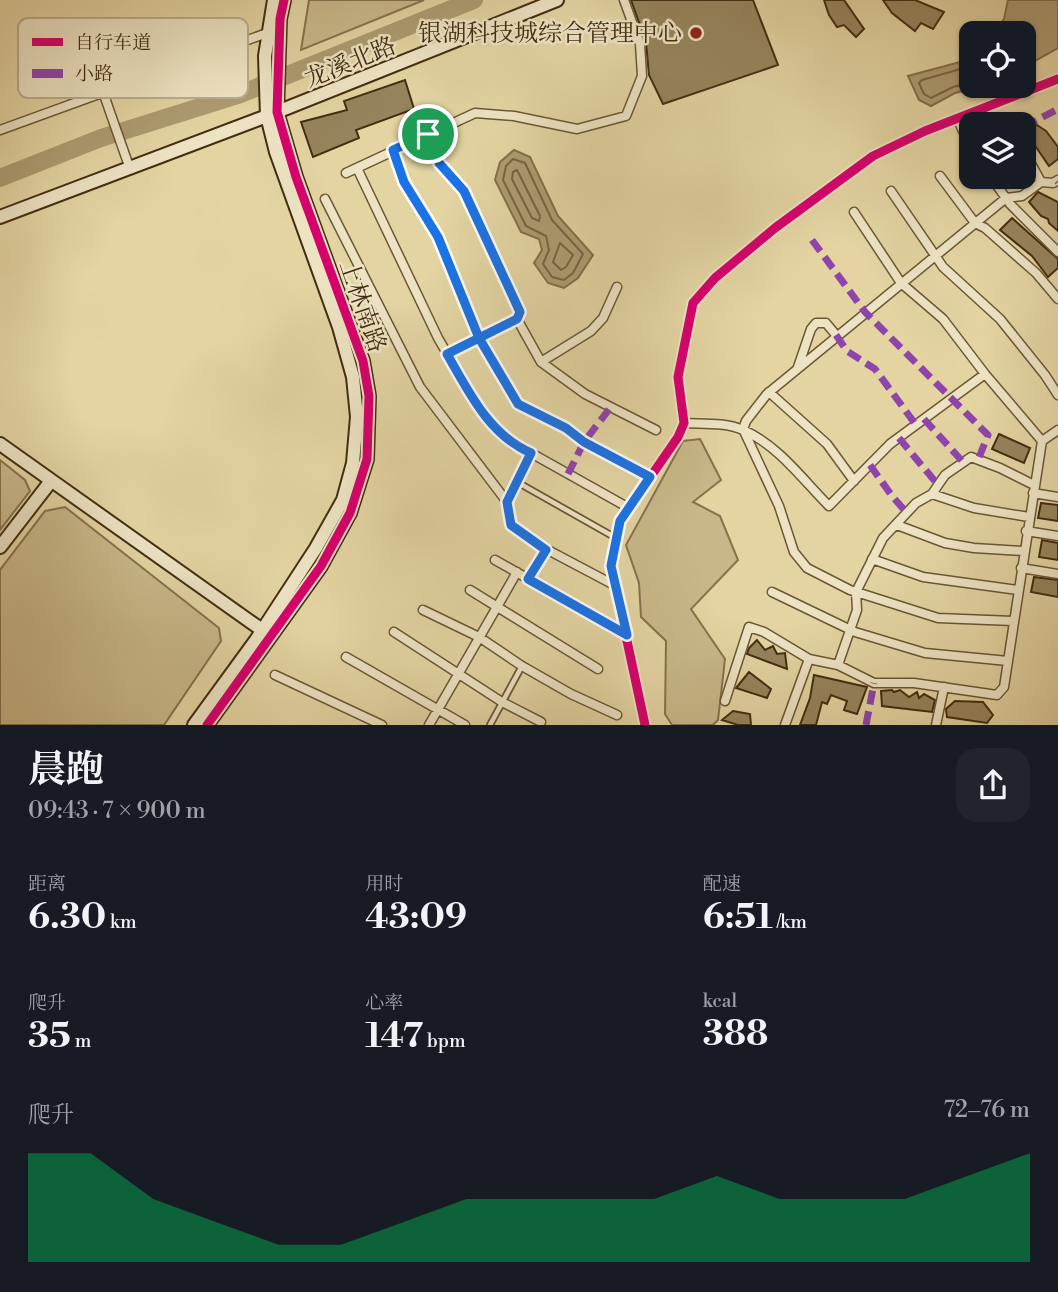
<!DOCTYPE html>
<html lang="zh">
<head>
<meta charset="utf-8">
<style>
  body { margin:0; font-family:"Libre Bodoni","Noto Serif SC",serif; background:#20242c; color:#f1f3f6; height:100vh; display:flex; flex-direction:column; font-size:26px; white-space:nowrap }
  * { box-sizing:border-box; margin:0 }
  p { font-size:23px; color:#9ea1a6 }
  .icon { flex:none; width:38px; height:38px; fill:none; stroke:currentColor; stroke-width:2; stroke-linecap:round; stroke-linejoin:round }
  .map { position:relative; height:725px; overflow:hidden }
  .drawer { display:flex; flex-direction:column; background:#171b24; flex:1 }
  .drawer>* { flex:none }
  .fabs { position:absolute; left:959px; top:21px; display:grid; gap:14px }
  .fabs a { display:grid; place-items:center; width:77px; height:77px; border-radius:14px; background:#171b24; box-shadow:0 2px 5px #0004; font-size:35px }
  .pin { position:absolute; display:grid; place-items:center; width:60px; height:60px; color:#fff; margin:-30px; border:4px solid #fff; border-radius:50%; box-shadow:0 2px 7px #0007 }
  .round { display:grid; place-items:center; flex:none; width:74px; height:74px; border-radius:21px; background:#20242c }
  .summary { display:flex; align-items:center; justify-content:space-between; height:119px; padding:0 28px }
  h1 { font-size:38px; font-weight:700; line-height:52px }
  .stats { display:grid; grid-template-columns:repeat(3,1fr); gap:10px; height:119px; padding:7px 28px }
  .stats div { display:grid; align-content:center }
  .stats b { font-size:35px; font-weight:700 }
  .stats small { font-size:19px; font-weight:400 }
  .stats p { font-size:19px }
  .chart { height:196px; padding:14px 28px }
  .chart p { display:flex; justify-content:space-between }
  .chart svg { width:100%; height:126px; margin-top:7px; fill:#0b8043; opacity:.7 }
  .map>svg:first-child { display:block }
</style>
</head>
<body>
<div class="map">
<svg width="1058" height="725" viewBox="0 0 1058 725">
  <rect width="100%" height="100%" fill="#e3d4a2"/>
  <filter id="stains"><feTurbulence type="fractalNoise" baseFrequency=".00286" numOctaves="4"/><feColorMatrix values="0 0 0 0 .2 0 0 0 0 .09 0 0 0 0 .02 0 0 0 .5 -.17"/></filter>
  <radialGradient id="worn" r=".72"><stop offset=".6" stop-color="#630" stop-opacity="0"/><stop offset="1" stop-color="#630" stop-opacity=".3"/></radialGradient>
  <path fill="#c8b889" stroke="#86724d" stroke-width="2" d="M309 0H424L301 50Z
    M700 439 721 480 693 502 720 516 738 560 691 609 725 659 718 720 713 725H672L665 714 666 641 641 617 639 583 626 545 683 441Z
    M0 460 25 480 30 491 0 530Z
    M65 507 219 628 221 641 164 725H0V570L45 511Z"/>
  <path fill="#ad9b71" stroke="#836f4b" stroke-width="2" d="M1008 0H1058V48L1024 67V33H993L1004 19Z
    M971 59V86H983L955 93 931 106 919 100 908 76Z
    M514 150 530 157 558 216 593 255 578 278 564 288 548 283 534 263 542 250 539 239 521 232 495 180 500 162Z"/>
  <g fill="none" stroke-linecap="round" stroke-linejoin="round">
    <path stroke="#786441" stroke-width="2" d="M971 66 922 80 919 83 924 94 931 98 953 87 971 82
      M513 159 525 163 552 220 583 254 573 273 564 280 552 277 543 264 549 250 546 236 526 226 503 180 506 166Z
      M517 170 540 216 539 221 532 218 512 179 513 172Z
      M560 243 573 255 566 267 561 270 553 262Z"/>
    <path stroke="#ad9b71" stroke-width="18" d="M0 178 101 138 238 95 474 0"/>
  </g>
  <path fill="#96845c" stroke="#432d11" stroke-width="2" d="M631 0H753L778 65 663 104 649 75 646 42Z
    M824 0H844L864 29 856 37 844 25 837 27 829 15Z
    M883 0H915L944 12 933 29 921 23 915 31 892 13Z
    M405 80 414 109 356 130 359 138 313 157 301 122 347 110 344 101Z
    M1037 125 1046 131 1058 147V159L1049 166 1025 131Z
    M1038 192 1058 202V231L1049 223 1048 219 1041 216 1029 202Z
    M1012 218 1058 259V268L1048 277 1032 256 1000 230Z
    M999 434 1030 448 1024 463 992 449Z
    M1041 503 1058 505V521L1038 518Z
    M1042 540 1058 543V560L1039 557Z
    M1034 577 1058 580V597L1031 592Z
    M757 640 765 650 773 646 777 654 785 653 787 669 747 654 749 648Z
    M749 672 771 689 767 698 736 688Z
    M814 675 867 687 857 714 844 710 847 701 831 695 827 704 822 702 816 725H800L810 698Z
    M892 690 894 692 900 690 909 697 917 692 919 698 924 694 935 700 932 712 882 706 881 691Z
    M955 701 983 702 993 715 987 723 947 717 946 709Z
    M733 711 750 714 751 725H738L722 720Z"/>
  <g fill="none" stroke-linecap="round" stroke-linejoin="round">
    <g stroke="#6b5735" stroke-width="8">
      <path id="lane" d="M517 482 616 538
        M507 501 531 453
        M528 579 545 550
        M490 725 522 666"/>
    </g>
    <g stroke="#6b5735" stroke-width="11">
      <path id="street" d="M103 92 130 169
        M957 118 971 148
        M0 130 267 33
        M428 134 439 163 464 191 520 312 517 319 541 362 585 394 656 430
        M393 151 403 182 438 237 479 338 518 404 566 428 584 442 650 477
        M1024 151 1041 182
        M357 168 438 338 480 410 513 445 531 453 629 508
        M346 173 475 113 514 116 577 129 626 116 642 76 640 44 624 0
        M940 176 975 223 985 228 1036 273 1058 299
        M991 177 1010 204 1058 252
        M891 191 943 267 1000 319 1045 375 1058 395
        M325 199 420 387 507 502 511 525 546 549 616 586
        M854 212 901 283 943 319 985 374 1042 441
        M447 354 517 319
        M541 362 591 331 603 318 617 287
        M798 367 811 329 816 323H826L836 335
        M769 392 827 444 854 481
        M684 423C702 424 726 422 743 430 778 445 803 480 829 506L890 444 985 374
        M1033 493 1058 497
        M932 494 974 508 1029 517
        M897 525 945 543 974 548 1023 551
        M1026 531 1058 536
        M872 559 923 577 1018 590
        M495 560 627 635
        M1021 568 1058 574
        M470 590 598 669
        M772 592 855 632 925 653 1008 661
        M423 610 479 637 522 666 571 694 617 715
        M1013 621 938 618 850 590 807 568 794 552 779 506 743 429 746 421 767 394 1006 198 1022 196 1041 182 1053 183 1058 180
        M394 632 502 702 541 722
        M346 657 465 725
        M838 665 857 610 856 592 883 538 916 503 932 494 945 475 971 457 1000 468 1034 485
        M275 675 382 725
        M725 701 749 627 764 632 809 659 838 665 874 683H914L997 695 1004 687 1042 441 1058 430
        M429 725 517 572
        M645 725 611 566 620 521 678 437 684 423 678 377 693 303 715 278 775 228 873 156 925 131 1058 79
        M785 725 809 659
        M936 725 944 687"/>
    </g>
    <g stroke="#432d11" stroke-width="16">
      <path id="secondary" d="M0 217 267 116 557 0
        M0 444 262 630
        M0 547 51 481
        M194 725 256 640 316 548 343 500 353 463 357 417 353 377 339 327 276 152 267 116 265 56 274 0
        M207 725 321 566 350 513 367 459 369 396 363 361 296 177 277 112 280 19 284 0"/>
    </g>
    <use href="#lane" stroke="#ede3c3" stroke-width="4.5"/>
    <use href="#street" stroke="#ede3c3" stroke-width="8"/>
    <use href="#secondary" stroke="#ede3c3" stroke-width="12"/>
    <path stroke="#8e44ad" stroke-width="7" stroke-dasharray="14 7" stroke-linecap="butt" d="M1024 127 1058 109
      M1057 181 1058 182
      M812 240 865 312 988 435 978 460
      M836 335 847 351 875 369 916 425
      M924 419 963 462
      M899 438 938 485
      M870 465 892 496 907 513
      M568 474 584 442 610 408
      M866 725 874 683"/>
    <g stroke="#ede3c3" stroke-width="13">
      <path id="cycleway" d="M207 725 321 566 350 513 367 459 369 396 363 361 296 177 277 112 280 19 284 0
        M645 725 611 566 620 521 678 437 684 423 678 377 693 303 715 278 775 228 873 156 925 131 1058 79"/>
    </g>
    <use href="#cycleway" stroke="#d6006c" stroke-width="9"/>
  </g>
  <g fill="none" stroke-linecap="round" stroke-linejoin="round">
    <g stroke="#fff" stroke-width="14">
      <path id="route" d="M428 134 393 150 404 182 438 237 479 338 447 354C469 392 489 435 531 453L507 502 511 525 546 550 528 579 627 635 611 566 620 521 650 477 584 442 566 428 518 404 479 338 517 319 520 312 464 191 439 163 428 134"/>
    </g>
    <use href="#route" stroke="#1a73e8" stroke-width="9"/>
  </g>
  <circle fill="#8f2418" stroke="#ede3c3" stroke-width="2.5" cx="696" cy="33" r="7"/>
  <g text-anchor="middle" stroke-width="5" stroke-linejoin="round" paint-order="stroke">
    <g font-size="24" fill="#432d11" stroke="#ede3c3" text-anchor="end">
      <text x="682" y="41">银湖科技城综合管理中心</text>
    </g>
    <g font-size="24" fill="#432d11" stroke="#ede3c3">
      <text transform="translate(350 62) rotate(-22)" y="8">龙溪北路</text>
      <text transform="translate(363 306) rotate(71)" y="8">上林南路</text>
    </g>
  </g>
  <rect x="18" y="18" width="230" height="80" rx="10" fill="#ede3c3" stroke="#baac8e" stroke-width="2"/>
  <rect x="32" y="38" width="31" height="8" fill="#d6006c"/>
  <rect x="32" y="69" width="31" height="9" fill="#8e44ad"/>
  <g font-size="19" fill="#432d11">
    <text x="75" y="49">自行车道</text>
    <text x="75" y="80">小路</text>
  </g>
  <rect width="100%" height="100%" filter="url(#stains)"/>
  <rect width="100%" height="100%" fill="url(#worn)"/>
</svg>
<div class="fabs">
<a><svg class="icon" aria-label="locate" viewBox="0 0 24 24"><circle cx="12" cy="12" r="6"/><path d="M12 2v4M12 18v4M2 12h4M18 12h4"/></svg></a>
<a><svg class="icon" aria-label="layers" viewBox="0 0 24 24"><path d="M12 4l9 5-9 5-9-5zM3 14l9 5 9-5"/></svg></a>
</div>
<div class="pin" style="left:428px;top:134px;background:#1e9e55"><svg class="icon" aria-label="arrive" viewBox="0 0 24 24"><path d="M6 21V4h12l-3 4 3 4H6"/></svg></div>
</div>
<section class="drawer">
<div class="summary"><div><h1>晨跑</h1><p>09:43 · 7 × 900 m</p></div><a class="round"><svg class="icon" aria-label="share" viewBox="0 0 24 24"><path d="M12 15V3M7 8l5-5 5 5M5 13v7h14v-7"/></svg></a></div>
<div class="stats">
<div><p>距离</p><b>6.30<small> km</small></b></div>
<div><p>用时</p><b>43:09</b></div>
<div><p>配速</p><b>6:51<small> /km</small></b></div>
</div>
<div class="stats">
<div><p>爬升</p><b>35<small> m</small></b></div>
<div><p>心率</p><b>147<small> bpm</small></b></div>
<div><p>kcal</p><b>388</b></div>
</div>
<div class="chart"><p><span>爬升</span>72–76 m</p>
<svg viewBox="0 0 160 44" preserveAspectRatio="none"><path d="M0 44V6L10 6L20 22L30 30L40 38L50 38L60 30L70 22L80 22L90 22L100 22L110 14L120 22L130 22L140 22L150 14L160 6V44z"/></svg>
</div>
</section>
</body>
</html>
